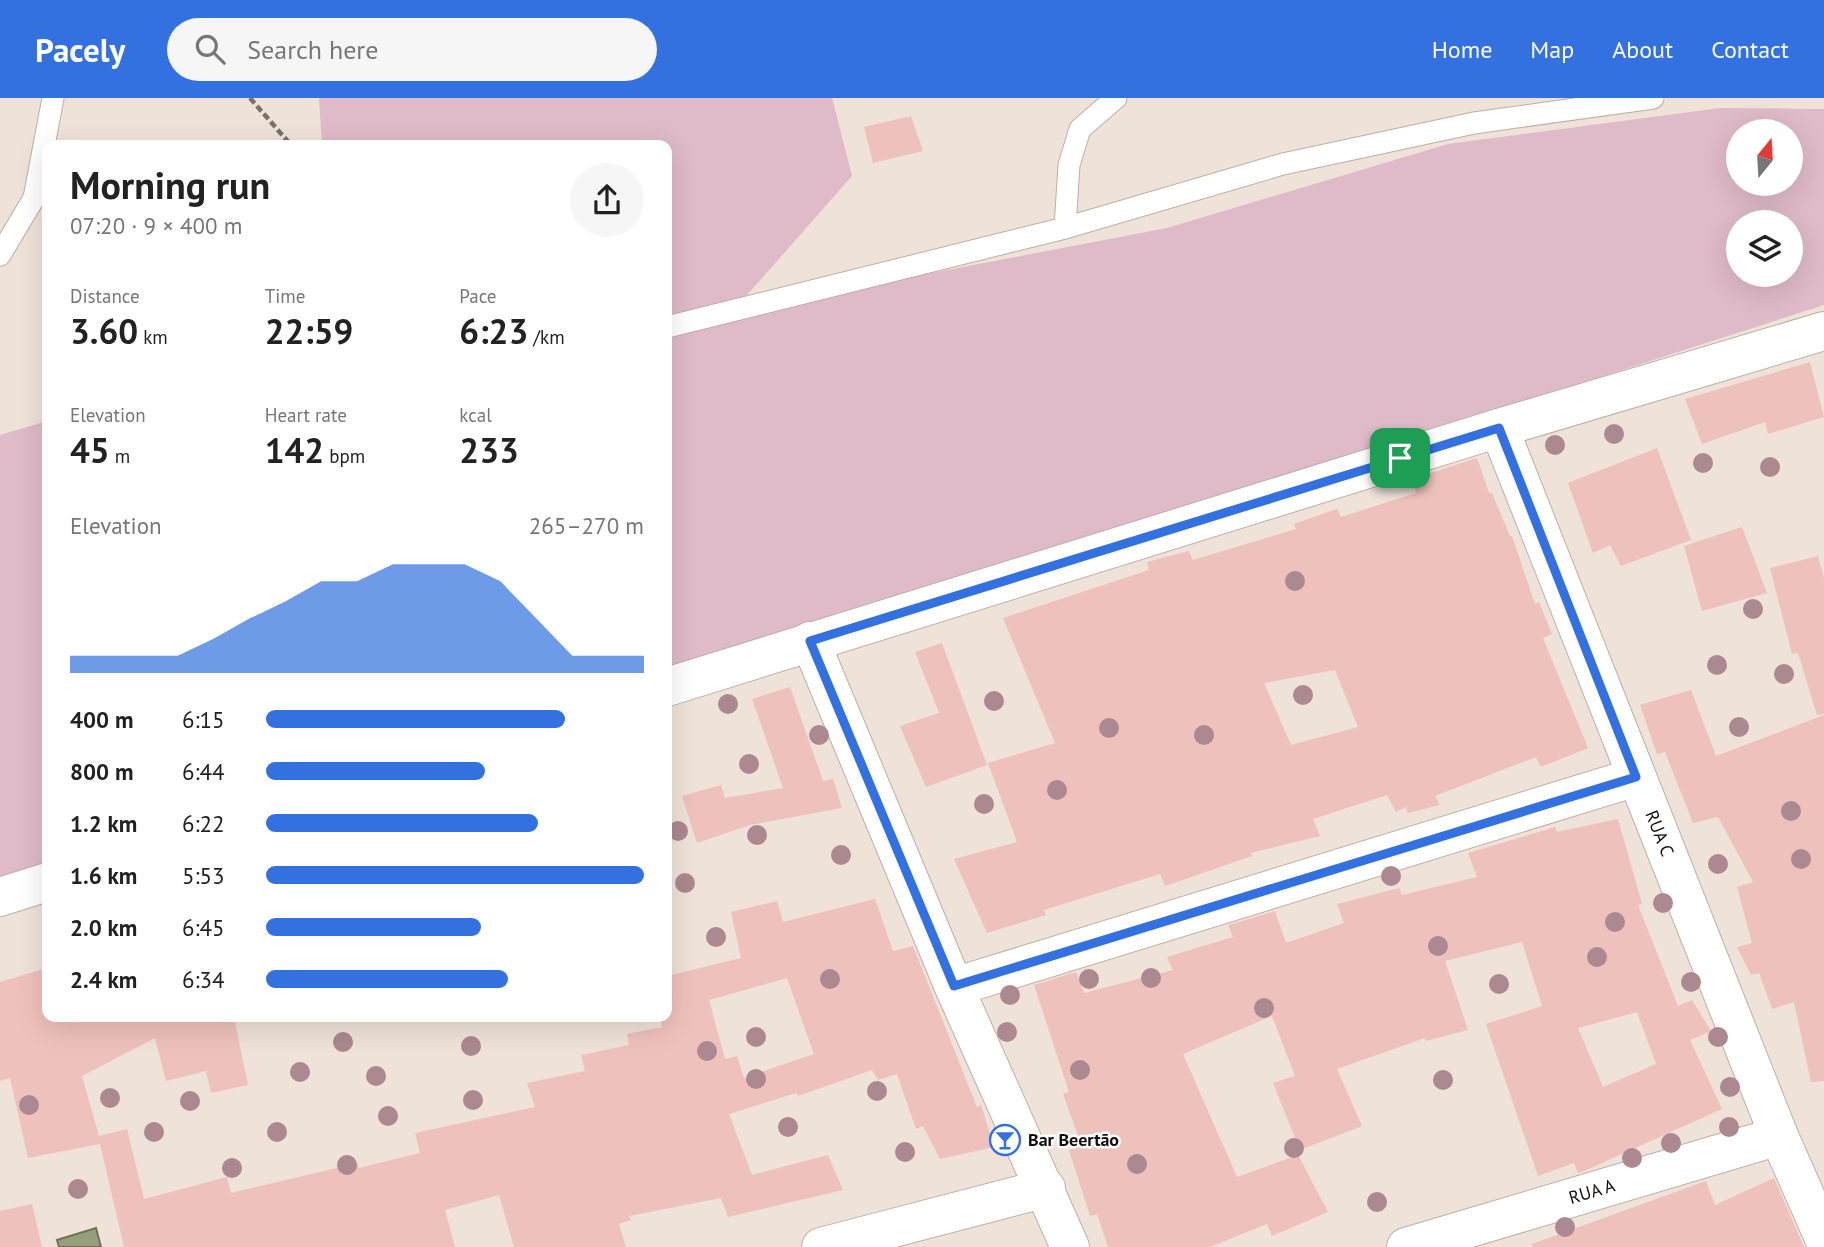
<!DOCTYPE html>
<html lang="en">
<head>
<meta charset="utf-8">
<style>
  body { margin:0; font-family:"PT Sans",sans-serif; background:#f6f6f6; color:#222; height:100vh; display:flex; flex-direction:column; font-size:26px; white-space:nowrap }
  * { box-sizing:border-box; margin:0 }
  p { font-size:23px; color:#767676 }
  .icon { flex:none; width:38px; height:38px; fill:none; stroke:currentColor; stroke-width:2; stroke-linecap:round; stroke-linejoin:round }
  .map { position:relative; flex:1; overflow:hidden }
  .sheet { position:absolute; left:42px; top:42px; width:630px; height:882px; display:flex; flex-direction:column; background:#fff; border-radius:14px; box-shadow:0 7px 28px #0002 }
  .sheet>* { flex:none }
  .needle { width:46px; rotate:18deg }
  .fabs { position:absolute; left:1726px; top:21px; display:grid; gap:14px }
  .fabs a { display:grid; place-items:center; width:77px; height:77px; border-radius:50%; background:#fff; box-shadow:0 7px 28px #0002; font-size:35px }
  .pin { position:absolute; display:grid; place-items:center; width:60px; height:60px; color:#fff; margin:-30px; border-radius:14px; box-shadow:0 4px 10px #0006 }
  .round { display:grid; place-items:center; flex:none; width:74px; height:74px; border-radius:37px; background:#f6f6f6 }
  .overview { display:flex; align-items:center; justify-content:space-between; height:119px; padding:0 28px }
  h1 { font-size:38px; font-weight:700; line-height:52px }
  .metrics { display:grid; grid-template-columns:repeat(3,1fr); gap:10px; height:119px; padding:7px 28px }
  .metrics div { display:grid; align-content:center }
  .metrics b { font-size:35px; font-weight:700 }
  .metrics small { font-size:19px; font-weight:400 }
  .metrics p { font-size:19px }
  .chart { height:196px; padding:14px 28px }
  .chart p { display:flex; justify-content:space-between }
  .chart svg { width:100%; height:126px; margin-top:7px; fill:#3271df; opacity:.7 }
  ul { padding:0 28px; list-style:none; font-size:23px }
  li { display:grid; grid-template-columns:112px 84px 1fr; align-items:center; height:52px }
  li i { height:18px; border-radius:9px; background:#3271df }
  header { display:flex; align-items:center; gap:42px; box-sizing:border-box; height:98px; padding:0 35px; background:#3271df; color:#fff }
  header strong { font-size:33px }
  nav { display:flex; gap:38px; margin-inline-start:auto; font-size:24px }
  .search { width:490px; height:63px; background:#f6f6f6; display:flex; align-items:center; gap:18px; box-sizing:border-box; padding:0 24px; border-radius:38px; color:#767676; font-size:26px }
  .map>svg:first-child { display:block }
</style>
</head>
<body>
<header>
<strong>Pacely</strong>
<div class="search"><svg class="icon" aria-label="search" viewBox="0 0 24 24"><circle cx="10" cy="10" r="6"/><path d="M15 15l6 6"/></svg>Search here</div>
<nav><a>Home</a><a>Map</a><a>About</a><a>Contact</a></nav>
</header>
<div class="map">
<svg width="1824" height="1149" viewBox="0 0 1824 1149">
  <rect width="100%" height="100%" fill="#efe2d9"/>
  <path fill="#dfbac8" fill-rule="evenodd" d="M319 0H832L852 78 733 213 1167 130 1448 46 1720 10 1824 11V207L667 579V47H322ZM1738 33H1790V86H1738ZM1738 124H1790V177H1738Z
    M47 323V768L0 783V337Z"/>
  <path fill="#969e7a" stroke="#6e7359" stroke-width="2" d="M96 1130 101 1149H59L57 1142Z"/>
  <path fill="#eec1bc" fill-rule="evenodd" d="M911 18 923 53 873 65 864 29Z
    M1810 264 1824 319 1768 336 1765 324 1702 346 1685 301Z
    M1657 350 1691 442 1621 468 1610 447 1593 455 1568 385Z
    M1477 360 1489 395H1492L1510 438H1512L1535 506 1539 504 1552 536 1543 540 1588 650 1541 669 1536 659 1435 698 1440 707 1408 715 1406 709 1396 714 1387 697 1313 721 1320 738 1251 755 1252 758 1165 788 1160 776 1044 812 1046 817 987 835 954 761 1017 744 988 665 1055 645 1003 520 1149 472 1147 464 1189 453 1193 462 1296 431 1294 426 1337 411 1341 419 1416 395 1412 381ZM1335 572 1358 629 1291 647 1264 585Z
    M1742 429 1767 495 1702 513 1684 448Z
    M1818 458 1824 480V616L1817 617 1798 555 1792 556 1770 470Z
    M942 545 987 667 926 689 900 628 939 615 915 554Z
    M790 589 823 683 833 681 842 710 750 727 697 745 682 698 721 687 725 700 783 690 752 601Z
    M1691 592 1716 658 1824 617V983L1811 984 1794 904 1772 911 1759 875 1751 877 1737 849 1752 845 1737 789 1753 784 1718 719 1693 725 1665 654 1657 656 1640 607Z
    M1618 721 1642 806 1638 807 1678 908 1692 902 1711 933 1690 942 1722 1011 1584 1073 1578 1075 1574 1065 1538 1078 1486 926 1542 908 1522 844 1445 863 1468 932 1426 943 1425 940 1337 971 1362 1028 1300 1052 1273 985 1295 978 1272 918 1183 956 1237 1079 1298 1057 1328 1114 1272 1138 1267 1126 1210 1149H1108L1097 1116 1090 1118 1069 1052 1082 1048 1063 996 1069 994 1034 887 1076 874 1084 895 1173 872 1167 859 1233 839 1228 827 1275 813 1286 845 1344 825 1337 806 1399 790 1402 797 1477 779 1468 755 1555 729 1557 734ZM1637 914 1656 966 1603 989 1578 930Z
    M875 801 893 853 913 848 977 1009 981 1007 994 1049 940 1061 923 1028 916 1031 897 976 878 982 872 972 798 998 796 995 729 1016 752 1077 828 1057 843 1092 728 1119 721 1100 629 1118 631 1122 619 1126 626 1149H514L499 1097 445 1112 455 1149H124L100 1046 28 1060 10 980 0 983V884L47 870V919H234L248 987 211 995 206 973 166 983 155 940 82 978 99 1038 127 1031 144 1101 227 1079 231 1095 358 1065 359 1070 420 1055 415 1035 535 1009 527 985 585 973 581 957 629 947 627 936 662 929 659 919H667V878L741 860 731 814 777 803 783 824ZM787 880 814 956 744 980 737 958 725 961 709 902Z
    M1774 1080 1804 1149H1533L1532 1146 1706 1083 1715 1107Z
    M32 1106 42 1149H0V1113Z"/>
  <g fill="none" stroke-linecap="round" stroke-linejoin="round">
    <g stroke="#bcafa7" stroke-width="23">
      <path id="service" d="M1065 130 1069 67 1080 31 1116 0
        M0 157 34 100 53 0
        M667 229 1065 130 1283 66 1474 25 1653 0"/>
    </g>
    <g stroke="#bcafa7" stroke-width="40">
      <g id="minor">
        <path id="s1" d="M1499 330 1779 1038 1824 1140"/>
        <path d="M810 543 954 889 1070 1149"/>
        <path d="M667 589 1499 330 1824 233"/>
        <path d="M0 799 47 784"/>
        <path d="M954 889 1636 679"/>
        <path d="M821 1149 1046 1090"/>
        <path id="s2" d="M1406 1149 1779 1038"/>
      </g>
    </g>
    <path stroke="#78706a" stroke-width="4.5" stroke-dasharray="7 3.5" stroke-linecap="butt" d="M250 0 291 47"/>
    <use href="#service" stroke="#fff" stroke-width="21"/>
    <use href="#minor" stroke="#fff" stroke-width="38"/>
  </g>
  <g fill="#ac8890">
    <circle cx="1614" cy="336" r="10"/>
    <circle cx="1555" cy="347" r="10"/>
    <circle cx="1703" cy="365" r="10"/>
    <circle cx="1770" cy="369" r="10"/>
    <circle cx="1295" cy="483" r="10"/>
    <circle cx="1753" cy="511" r="10"/>
    <circle cx="1717" cy="567" r="10"/>
    <circle cx="1784" cy="576" r="10"/>
    <circle cx="1303" cy="597" r="10"/>
    <circle cx="994" cy="603" r="10"/>
    <circle cx="728" cy="606" r="10"/>
    <circle cx="1739" cy="629" r="10"/>
    <circle cx="1109" cy="630" r="10"/>
    <circle cx="819" cy="637" r="10"/>
    <circle cx="1204" cy="637" r="10"/>
    <circle cx="749" cy="666" r="10"/>
    <circle cx="1057" cy="692" r="10"/>
    <circle cx="984" cy="706" r="10"/>
    <circle cx="1791" cy="713" r="10"/>
    <circle cx="678" cy="733" r="10"/>
    <circle cx="757" cy="737" r="10"/>
    <circle cx="841" cy="757" r="10"/>
    <circle cx="1801" cy="761" r="10"/>
    <circle cx="1718" cy="766" r="10"/>
    <circle cx="1391" cy="778" r="10"/>
    <circle cx="685" cy="785" r="10"/>
    <circle cx="1663" cy="805" r="10"/>
    <circle cx="1615" cy="824" r="10"/>
    <circle cx="716" cy="839" r="10"/>
    <circle cx="1438" cy="848" r="10"/>
    <circle cx="1597" cy="859" r="10"/>
    <circle cx="1151" cy="880" r="10"/>
    <circle cx="830" cy="881" r="10"/>
    <circle cx="1089" cy="881" r="10"/>
    <circle cx="1691" cy="884" r="10"/>
    <circle cx="1499" cy="886" r="10"/>
    <circle cx="1010" cy="897" r="10"/>
    <circle cx="1264" cy="910" r="10"/>
    <circle cx="1007" cy="934" r="10"/>
    <circle cx="756" cy="939" r="10"/>
    <circle cx="1718" cy="939" r="10"/>
    <circle cx="343" cy="944" r="10"/>
    <circle cx="471" cy="948" r="10"/>
    <circle cx="707" cy="953" r="10"/>
    <circle cx="1080" cy="972" r="10"/>
    <circle cx="300" cy="974" r="10"/>
    <circle cx="376" cy="978" r="10"/>
    <circle cx="756" cy="981" r="10"/>
    <circle cx="1443" cy="982" r="10"/>
    <circle cx="1730" cy="989" r="10"/>
    <circle cx="877" cy="993" r="10"/>
    <circle cx="110" cy="1000" r="10"/>
    <circle cx="473" cy="1002" r="10"/>
    <circle cx="190" cy="1003" r="10"/>
    <circle cx="29" cy="1007" r="10"/>
    <circle cx="388" cy="1018" r="10"/>
    <circle cx="788" cy="1029" r="10"/>
    <circle cx="1729" cy="1029" r="10"/>
    <circle cx="154" cy="1034" r="10"/>
    <circle cx="277" cy="1034" r="10"/>
    <circle cx="1671" cy="1045" r="10"/>
    <circle cx="1294" cy="1050" r="10"/>
    <circle cx="905" cy="1054" r="10"/>
    <circle cx="1632" cy="1060" r="10"/>
    <circle cx="1137" cy="1066" r="10"/>
    <circle cx="347" cy="1067" r="10"/>
    <circle cx="232" cy="1070" r="10"/>
    <circle cx="78" cy="1091" r="10"/>
    <circle cx="1377" cy="1104" r="10"/>
    <circle cx="1565" cy="1129" r="10"/>
  </g>
  <g fill="none" stroke-linecap="round" stroke-linejoin="round">
    <g stroke="#fff" stroke-width="14">
      <path id="route" d="M1499 330 1636 679 954 888 810 543Z"/>
    </g>
    <use href="#route" stroke="#3271df" stroke-width="9"/>
  </g>
  <defs>
    <g id="bar-ring" transform="scale(1.575)"><circle r="9.5" fill="#fff" stroke="#3271df" stroke-width="1.5"/><path d="M-6-5H6L.8 .8V4.5H3.5V6h-7V4.5H-.8V.8Z" fill="#3271df"/></g>
  </defs>
  <g fill-rule="evenodd">
    <use href="#bar-ring" x="1005" y="1042"/>
  </g>
  <g text-anchor="middle" stroke-width="5" stroke-linejoin="round" paint-order="stroke">
    <g font-size="18" fill="#120e0b" stroke="#fff">
      <text dy="6" stroke="none"><textPath href="#s1" startOffset="436">RUA C</textPath></text>
      <text dy="6" stroke="none"><textPath href="#s2" startOffset="194">RUA A</textPath></text>
    </g>
    <g font-size="18" font-weight="bold" fill="#120e0b" stroke="#fff" text-anchor="start">
      <text x="1028" y="1048">Bar Beertão</text>
    </g>
  </g>
</svg>
<div class="fabs">
<a><svg class="needle" viewBox="-14 -14 28 28"><path d="M0-13l5 13h-10z" fill="#e53935"/><path d="M0 13l5-13h-10z" fill="#767676"/></svg></a>
<a><svg class="icon" aria-label="layers" viewBox="0 0 24 24"><path d="M12 4l9 5-9 5-9-5zM3 14l9 5 9-5"/></svg></a>
</div>
<div class="pin" style="left:1400px;top:360px;background:#1e9e55"><svg class="icon" aria-label="arrive" viewBox="0 0 24 24"><path d="M6 21V4h12l-3 4 3 4H6"/></svg></div>
<section class="sheet">
<div class="overview"><div><h1>Morning run</h1><p>07:20 · 9 × 400 m</p></div><a class="round"><svg class="icon" aria-label="share" viewBox="0 0 24 24"><path d="M12 15V3M7 8l5-5 5 5M5 13v7h14v-7"/></svg></a></div>
<div class="metrics">
<div><p>Distance</p><b>3.60<small> km</small></b></div>
<div><p>Time</p><b>22:59</b></div>
<div><p>Pace</p><b>6:23<small> /km</small></b></div>
</div>
<div class="metrics">
<div><p>Elevation</p><b>45<small> m</small></b></div>
<div><p>Heart rate</p><b>142<small> bpm</small></b></div>
<div><p>kcal</p><b>233</b></div>
</div>
<div class="chart"><p><span>Elevation</span>265–270 m</p>
<svg viewBox="0 0 160 44" preserveAspectRatio="none"><path d="M0 44V38L10 38L20 38L30 38L40 32L50 25L60 19L70 12L80 12L90 6L100 6L110 6L120 12L130 25L140 38L150 38L160 38V44z"/></svg>
</div>
<ul>
<li><b>400 m</b>6:15<i style="width:79%"></i></li>
<li><b>800 m</b>6:44<i style="width:58%"></i></li>
<li><b>1.2 km</b>6:22<i style="width:72%"></i></li>
<li><b>1.6 km</b>5:53<i style="width:100%"></i></li>
<li><b>2.0 km</b>6:45<i style="width:57%"></i></li>
<li><b>2.4 km</b>6:34<i style="width:64%"></i></li>
</ul>
</section>
</div>
</body>
</html>
